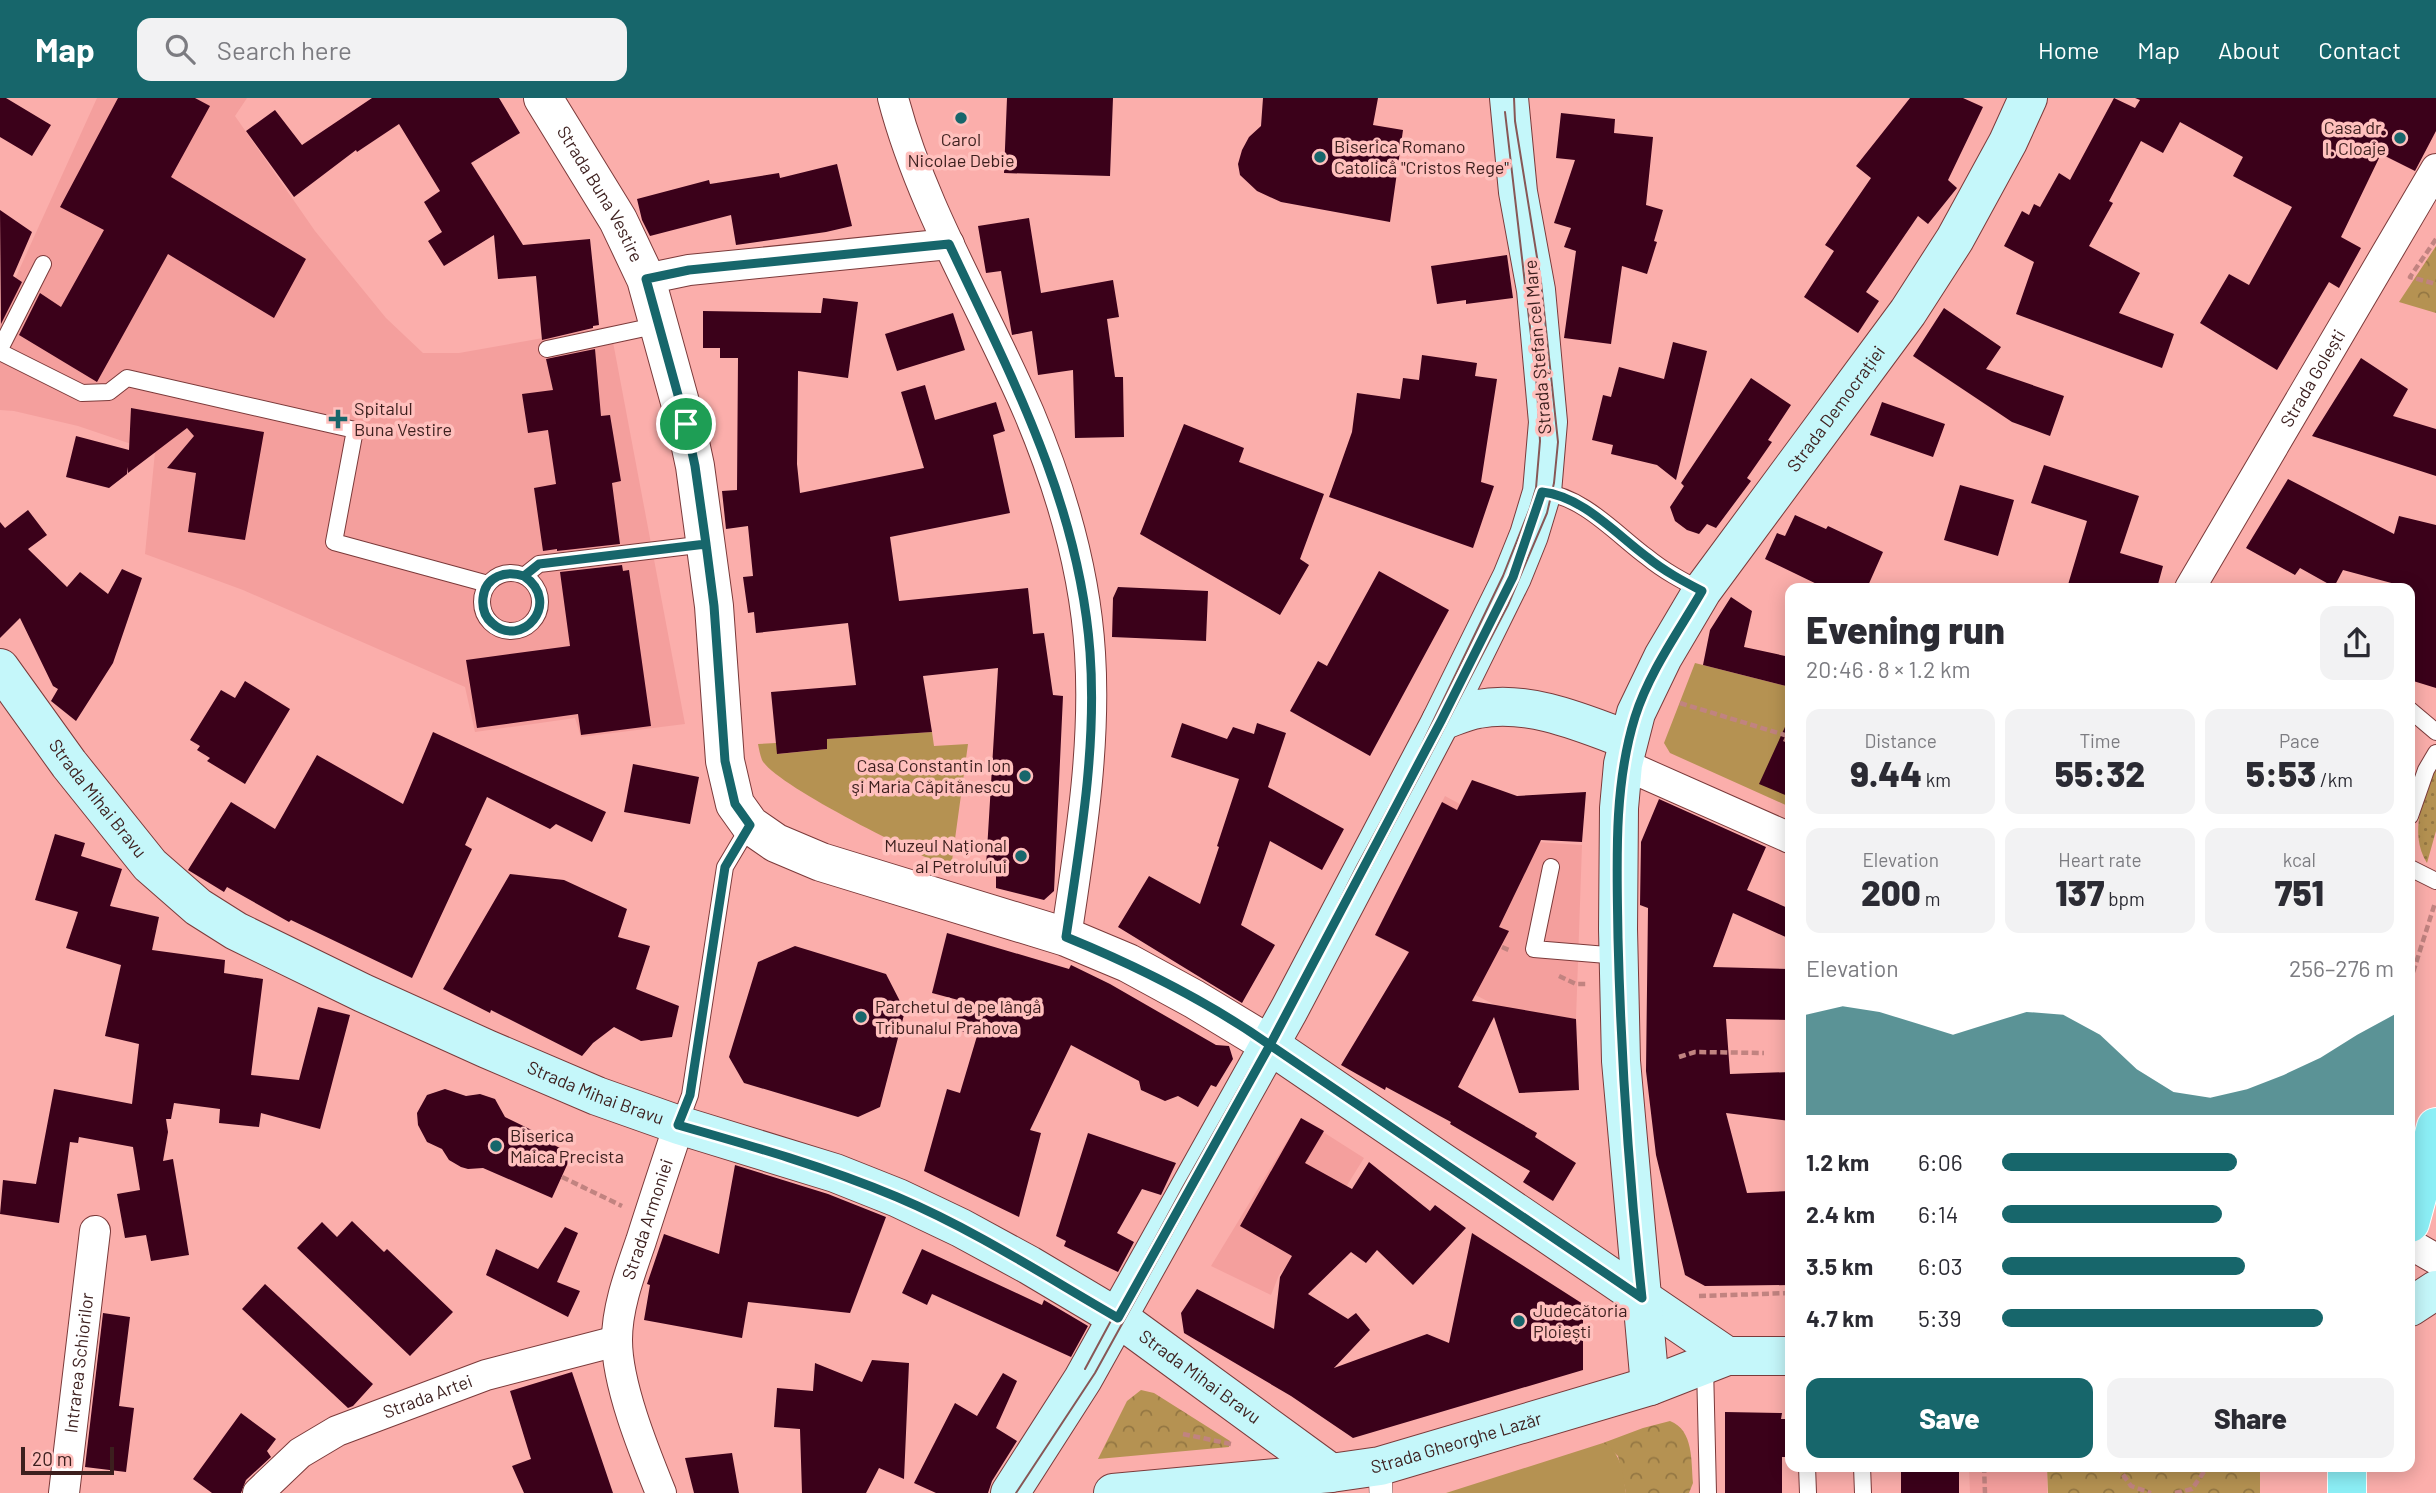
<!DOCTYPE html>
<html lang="en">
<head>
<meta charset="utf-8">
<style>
  body { margin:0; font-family:Barlow,sans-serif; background:#f2f2f3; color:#2b2b33; height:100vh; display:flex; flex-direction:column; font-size:26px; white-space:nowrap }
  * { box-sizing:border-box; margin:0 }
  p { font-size:23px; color:#7c7c81 }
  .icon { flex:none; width:38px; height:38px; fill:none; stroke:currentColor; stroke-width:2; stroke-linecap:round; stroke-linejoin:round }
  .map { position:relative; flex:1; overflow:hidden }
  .panel { position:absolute; left:1785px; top:485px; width:630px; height:889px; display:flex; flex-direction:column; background:#fff; border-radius:14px; box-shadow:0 4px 18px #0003 }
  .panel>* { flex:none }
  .scale { position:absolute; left:21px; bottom:18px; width:93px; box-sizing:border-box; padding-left:7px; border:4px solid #3c1f1e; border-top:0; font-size:19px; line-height:24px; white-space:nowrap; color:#3c1f1e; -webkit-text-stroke:5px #ffc0bd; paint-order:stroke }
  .pin { position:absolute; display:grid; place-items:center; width:60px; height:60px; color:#fff; margin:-30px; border:4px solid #fff; border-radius:50%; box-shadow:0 2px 7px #0007 }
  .round { display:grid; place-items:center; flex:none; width:74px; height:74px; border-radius:14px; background:#f2f2f3 }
  .head { display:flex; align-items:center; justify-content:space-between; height:119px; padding:0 21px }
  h1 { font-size:38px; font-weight:800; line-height:52px }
  .figures { display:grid; grid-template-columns:repeat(3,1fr); gap:10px; height:119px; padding:7px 21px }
  .figures div { display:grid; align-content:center; border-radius:14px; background:#f2f2f3; text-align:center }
  .figures b { font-size:35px; font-weight:800 }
  .figures small { font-size:19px; font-weight:400 }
  .figures p { font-size:19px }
  .chart { height:196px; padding:14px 21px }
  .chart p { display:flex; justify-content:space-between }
  .chart svg { width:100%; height:126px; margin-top:7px; fill:#17666b; opacity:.7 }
  .action { display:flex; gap:14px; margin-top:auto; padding:14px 21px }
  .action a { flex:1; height:80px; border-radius:14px; background:#17666b; color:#fff; font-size:28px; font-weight:800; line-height:80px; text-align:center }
  .action a+a { background:#f2f2f3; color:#2b2b33 }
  ul { padding:0 21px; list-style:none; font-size:23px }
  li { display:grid; grid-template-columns:112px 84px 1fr; align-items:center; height:52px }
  li i { height:18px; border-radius:9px; background:#17666b }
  header { display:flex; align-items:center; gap:42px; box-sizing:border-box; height:98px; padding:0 35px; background:#17666b; color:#fff }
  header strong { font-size:33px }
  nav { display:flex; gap:38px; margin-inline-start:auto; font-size:24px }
  .search { width:490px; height:63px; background:#f2f2f3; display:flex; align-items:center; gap:18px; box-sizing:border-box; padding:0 24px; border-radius:14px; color:#7c7c81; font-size:26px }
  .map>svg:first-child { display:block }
</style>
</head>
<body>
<header>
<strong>Map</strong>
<div class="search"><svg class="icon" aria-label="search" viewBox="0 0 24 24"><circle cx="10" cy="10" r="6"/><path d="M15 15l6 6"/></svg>Search here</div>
<nav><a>Home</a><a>Map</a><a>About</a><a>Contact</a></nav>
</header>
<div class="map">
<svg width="2436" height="1395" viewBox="0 0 2436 1395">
  <defs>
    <pattern id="grass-dots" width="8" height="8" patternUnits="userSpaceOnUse" patternTransform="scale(1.75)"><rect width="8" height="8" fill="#b59252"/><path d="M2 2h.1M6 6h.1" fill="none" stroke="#947743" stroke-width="1.8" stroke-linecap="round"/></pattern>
    <pattern id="park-crowns" width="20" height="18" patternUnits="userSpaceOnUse" patternTransform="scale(1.75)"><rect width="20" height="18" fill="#b59252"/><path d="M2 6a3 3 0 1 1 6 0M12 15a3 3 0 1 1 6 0" fill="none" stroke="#947743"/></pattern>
  </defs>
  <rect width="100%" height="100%" fill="#fbaeab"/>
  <path fill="#f49f9d" d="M97 0H247L235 18 315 133 386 220 423 255H459L610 228 685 626 581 639 575 620 475 634 465 589 243 492 145 456 155 354 78 328 14 313 0 312V214Z
    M1445 698 1506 731 1538 744 1582 747 1576 921 1497 908 1405 861 1408 854 1375 837Z
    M1301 1020 1364 1060 1333 1110 1279 1177 1271 1197 1211 1168Z
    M1969 1369H2047V1395H1970Z"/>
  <path fill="url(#grass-dots)" d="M2436 666V733L2427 765C2408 735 2424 696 2436 666Z"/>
  <path fill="url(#park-crowns)" d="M2436 148V215L2399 204Z
    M1141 1292 1154 1295 1230 1343 1229 1349 1098 1361 1127 1303Z
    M1670 1323C1694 1332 1691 1364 1693 1385L1689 1395H1626L1618 1358 1603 1345 1643 1330Z
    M2047 1369H2260V1395H2048Z"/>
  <path fill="#b59252" d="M1695 565 1790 589V709L1670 655 1664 645Z
    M932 634 934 648 968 646 951 770C919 758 775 687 762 662 760 657 759 651 758 646L776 645 778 656 827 651V641Z
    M1603 1345C1622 1354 1623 1376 1626 1395H1446Z"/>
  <path fill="#3b011a" d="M0 0H6L51 27 32 58 0 39Z
    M118 0H195L210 8 171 79 306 161 274 220 168 156 97 284 19 237 40 195 61 209 104 132 60 109Z
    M372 0H499L520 35 471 65 523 147 590 141 599 227 593 228V230L542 242 536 178 498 181 494 137 444 168 428 143 442 134 424 104 440 93 399 26 357 54 356 52 294 99 246 33 275 12 302 47Z
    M1007 0H1113L1110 78 1004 75Z
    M1263 0H1378L1373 27 1403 32 1390 124 1281 104 1257 93 1240 77 1238 66 1242 52 1249 39 1261 28Z
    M1910 0H1963L1983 9 1948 82 1957 90 1928 126 1918 118 1866 194 1879 203 1858 235 1804 199 1834 153 1825 147 1871 80 1856 68Z
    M2114 0 2135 10 2140 2 2135 0H2436V33L2415 73 2381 56 2341 139 2361 150 2339 190 2329 184 2277 272 2200 225 2229 176 2249 187 2292 109 2233 78 2243 59 2180 24 2163 55 2141 43 2109 103 2113 105 2089 148 2140 175 2119 215 2174 236 2162 270 2016 216 2034 164 2004 148 2022 113 2029 117 2034 106 2040 109 2059 75 2070 82Z
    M1561 15 1615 21 1614 35 1653 39 1646 107 1663 112 1654 143 1657 144 1647 176 1622 168 1611 246 1564 240 1576 153 1564 149 1571 130 1554 125 1575 62 1556 60Z
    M837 66 852 128 826 134 736 147 731 117 650 138 642 122 637 101 709 82 710 86 779 75 780 80Z
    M0 112 32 134 13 178 22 184 1 226Z
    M1029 120 1041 195 1113 182 1119 219 1107 221 1115 279H1123L1124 339 1075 340 1073 272 1038 277 1032 233 1012 237 1001 173 986 175 978 128Z
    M1507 157 1513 200 1466 206V202L1437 206 1431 168Z
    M823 200 858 204 848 280 798 273 797 366 800 395 924 370 901 294 925 287 935 322 996 304 1005 333 993 337 1010 415 890 439 899 503 1028 490 1033 536 1044 535 1053 597 1063 598 1054 793 1044 802 996 790V773L986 769 998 570 923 578 932 634 827 641V651L777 656 771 594 856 587 848 525 756 535 754 514 748 515 743 479 753 478 748 428 726 431 722 393 737 392 738 260H720V250H703V213L821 215Z
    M1944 210 2001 249 1986 271 2064 298 2050 338 2012 324 1913 258Z
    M953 215 965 252 897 273 885 236Z
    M1673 244 1707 253 1676 382 1657 367 1611 356 1613 347 1592 342 1603 297 1611 299 1619 269 1664 281Z
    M595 251 601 318 610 317 621 383 612 385 620 446 557 453V451L543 453 534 390 556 386 548 332 528 335 522 296 553 292 546 261Z
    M1422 257 1477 265 1475 278 1497 281 1481 384 1494 388 1473 450 1329 399 1352 334 1357 295 1400 301 1403 280 1419 282Z
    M2361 260 2408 291 2393 318 2436 331V378L2312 338Z
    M1751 280 1791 307 1768 342 1772 344 1747 380 1751 383 1716 430 1707 426 1699 436 1687 432 1675 423 1670 409 1684 388 1681 385Z
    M1882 304 1945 326 1933 359 1870 337Z
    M131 310 264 334 245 442 188 434 196 375 167 370 194 338 187 330 128 375V369L127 376 109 390 66 379 76 338 129 352Z
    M1184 326 1244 350 1239 364 1324 396 1300 461 1309 467 1280 517 1140 436Z
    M2044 367 2139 398 2120 455 2163 468 2157 490H2067L2087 423 2031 405Z
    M2288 381 2394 436 2399 418 2436 427V590L2410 582V490L2343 472 2334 489 2300 470 2295 477 2246 450Z
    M1960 387 2014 402 1998 458 1944 442Z
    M28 412 47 437 28 451 67 489 80 474 108 496 122 471 142 480 113 565 76 623 51 603 58 591 53 588 20 520 0 540V424L5 430Z
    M1795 417 1826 431 1828 428 1883 454 1867 490H1825L1765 461 1777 435 1785 438Z
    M622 467 623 473 629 472 651 628 581 637 578 616 477 630 466 562 570 548 560 474Z
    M1379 473 1449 512 1370 658 1290 613 1318 563 1327 568Z
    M1118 489 1208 493 1206 543 1112 539 1113 500Z
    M1731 499 1752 513 1744 549 1790 559V589L1703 567 1710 532Z
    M245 583 290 611 245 686 207 663 210 660 197 652 200 648 190 642 221 592 235 600Z
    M1790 618V699L1759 686Z
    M1182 625 1227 641 1233 629 1254 636 1257 625 1286 635 1268 689 1344 731 1322 772 1270 743 1241 827 1275 847 1242 905 1118 829 1149 778 1200 806 1219 749 1217 748 1239 681 1171 659Z
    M433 634 606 714 592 744 556 726 550 731 487 699 465 747 472 751 412 880 291 822 289 824 227 789 224 794 188 772 231 704 275 731 317 657 403 706Z
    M633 666 699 679 690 726 624 714Z
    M1472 682 1517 698 1586 694 1582 744 1541 742 1499 829 1509 833 1472 903 1576 921 1579 992 1519 995 1494 919 1458 989 1537 1035 1535 1039 1576 1065 1553 1103 1523 1084 1530 1073 1450 1026 1451 1024 1386 989 1385 992 1341 967 1409 854 1375 837 1442 704 1457 712Z
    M1659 701 1766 749 1747 792 1790 811V841L1733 815 1713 869 1790 871V922L1726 921 1730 976 1790 974V1023L1726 1015 1747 1095 1790 1093V1187L1705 1188 1685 1177 1656 1057 1646 973 1648 810 1640 807 1641 744Z
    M55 736 85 745 81 758 122 771 110 808 159 819 152 852 225 862 224 875 263 881 251 977 299 982 318 909 350 917 320 1031 261 1015 259 1029 219 1025 220 1011 174 1005 171 1021H166L168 1034 163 1063 173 1061 189 1157 151 1163 146 1137 125 1140 117 1096 140 1092 133 1049 79 1039 78 1045 70 1044 59 1125 0 1116 3 1082 36 1086 54 991 132 1006 139 946 105 938 121 867 66 850 78 814 35 802Z
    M510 776 564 782 627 811 618 839 650 848 636 891 679 908 672 939 641 943 614 929 593 945 582 958 491 912 490 915 443 891Z
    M947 835 1069 871 1071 867 1110 886 1216 947 1229 948 1233 961 1216 989 1211 987 1198 1009 1178 998 1165 1003 1141 992 1139 983 1071 947 1030 1032 1041 1035 1019 1119 924 1073 947 991 960 995 977 938 954 931 962 903 932 895Z
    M795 848 886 876 905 913 880 1009 858 1019 744 985 729 959 758 864Z
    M445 991 466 998 480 996 495 1001 505 1019 548 1040 550 1045 572 1056 552 1100 483 1070 468 1071 461 1069 449 1062 442 1051 427 1044 418 1027 417 1015 427 997Z
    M1301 1020 1324 1033 1305 1065 1352 1091 1369 1064 1430 1113 1435 1107 1466 1130 1413 1187 1377 1152 1366 1165 1351 1154 1308 1196 1348 1221 1356 1215 1370 1232 1334 1270 1427 1236 1449 1245 1472 1135 1583 1206V1272L1353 1340 1291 1298 1184 1235 1181 1215 1197 1191 1274 1231 1280 1179 1292 1158 1240 1128Z
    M1088 1035 1176 1065 1161 1097 1142 1091 1117 1135 1134 1144 1118 1174 1064 1148 1066 1143 1056 1138Z
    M735 1067 828 1096 886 1119 850 1215 748 1204 742 1240 644 1222 650 1187 647 1186 664 1136 719 1156Z
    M352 1123 384 1154 387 1151 453 1214 410 1258 297 1150 322 1124 337 1139Z
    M565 1129 578 1135 557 1184 580 1193 568 1219 486 1177 496 1151 538 1171Z
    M922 1151 1042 1207 1044 1202 1088 1228 1071 1259 932 1196 927 1207 902 1195Z
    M265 1186 373 1286 353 1308 348 1310 242 1211Z
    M103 1215 130 1219 119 1308 134 1310 126 1374 85 1369Z
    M872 1262 909 1265 904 1381 879 1370 866 1395H802L800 1331 774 1329 777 1290 813 1293 815 1265 862 1284Z
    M572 1274 613 1395H524L512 1368 531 1361 510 1293Z
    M1003 1275 1017 1283 996 1330 1017 1343 992 1383 988 1395H936L914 1385 955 1305 977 1318Z
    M1725 1314 1782 1315 1781 1321H1790V1359H1782V1395H1725Z
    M241 1315 276 1341 267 1353 271 1359 246 1382 241 1395H212L193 1381Z
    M732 1355 739 1395H694L685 1360Z
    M1901 1368H1959V1395H1901Z"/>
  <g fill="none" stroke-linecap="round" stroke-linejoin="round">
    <g stroke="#7b3a3a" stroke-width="18">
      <path id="service" d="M0 251 43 166
        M547 251 659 227
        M0 254 82 295 109 294 127 280 355 332 334 444 488 486
        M1542 394C1583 398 1616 436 1647 459 1664 473 1683 483 1702 493
        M482 504a29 29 0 1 1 58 0a29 29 0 1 1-58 0Z
        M524 478 539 466 706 446
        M2410 612 2436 634
        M2410 718 2426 672 2436 655
        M1551 769 1534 851 1619 858
        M2410 770 2436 783
        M679 1027 690 997 725 769 750 727
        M1705 1268 1708 1395
        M1807 1368 1808 1395
        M1862 1368 1863 1395"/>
    </g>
    <g stroke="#7b3a3a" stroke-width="24">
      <path id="pedestrian" d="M1380 1368 1381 1395"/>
    </g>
    <g stroke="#7b3a3a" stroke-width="32">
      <g id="minor">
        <path d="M893 0C922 111 984 210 1029 315 1061 391 1085 473 1090 555 1096 650 1080 746 1066 839"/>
        <path d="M646 181 689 172 949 146"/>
        <path id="s1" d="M2190 490 2436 71"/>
        <path d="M1623 666 1790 740"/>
        <path d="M2410 1146 2436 1161"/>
        <path id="s2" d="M64 1395 95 1133"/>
        <path id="s3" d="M258 1395 300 1355 337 1333 486 1277 617 1243"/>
        <path id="s4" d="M661 1395C644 1353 617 1287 617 1242 617 1209 630 1175 641 1143 653 1105 666 1066 679 1027"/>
      </g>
    </g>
    <g stroke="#7b3a3a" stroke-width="40">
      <g id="tertiary">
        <path id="s5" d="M543 0 618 122 646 181 686 326 695 368 714 508 725 663 735 706 750 727 776 745 821 764 1066 839 1128 865 1194 901 1270 947"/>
      </g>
    </g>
    <g stroke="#7b3a3a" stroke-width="40">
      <g id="secondary">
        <path id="s6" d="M0 570 69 666 150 767 198 809 236 833 363 895 487 951 597 998 679 1027 835 1075 898 1100 961 1130 1029 1167 1123 1223 1331 1375"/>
        <path d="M1441 623C1453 619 1466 613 1478 611 1528 601 1583 625 1628 642"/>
        <path d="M1270 947 1727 1258"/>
        <path d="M2410 1209 2436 1192"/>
        <path id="s7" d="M1650 1288 1621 963 1618 831 1619 710 1623 666 1636 615 1663 559 1702 493 1908 214 1955 141 2008 44 2028 0"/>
        <path d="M1010 1395 1083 1281 1289 912 1441 623 1512 479 1529 437 1542 394 1548 324 1536 192 1518 94 1509 0"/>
        <path id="s8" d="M1113 1395 1331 1375 1380 1368 1650 1288 1727 1258H1790"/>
      </g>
    </g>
    <g stroke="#fff" stroke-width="40">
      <path id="primary" d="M2410 1125 2436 1029
        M2347 1395V1368"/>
    </g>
    <path stroke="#c18380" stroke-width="4.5" stroke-dasharray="7 3.5" stroke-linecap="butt" d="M2436 141 2410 179 2436 186
      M1680 605 1788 638 1785 644
      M1502 849 1511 853
      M1559 878 1576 886H1587
      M2410 884 2435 805
      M1679 959 1695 954 1764 955
      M562 1079 622 1108
      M1699 1198 1790 1195
      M1183 1336 1231 1346
      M1984 1368 1985 1395
      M2117 1368 2131 1388 2151 1395
      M2175 1395 2192 1391 2208 1368"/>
    <use href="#service" stroke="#fff" stroke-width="16"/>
    <use href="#pedestrian" stroke="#fff" stroke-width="23"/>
    <use href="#minor" stroke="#fff" stroke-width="30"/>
    <use href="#tertiary" stroke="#fff" stroke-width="38"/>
    <use href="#secondary" stroke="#c5f7fa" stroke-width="38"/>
    <use href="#primary" stroke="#8ceff6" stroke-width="38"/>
    <path stroke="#875756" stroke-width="2" d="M1325 832 1357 768 1414 663 1503 478 1530 410 1536 390 1540 343 1537 289 1505 14
      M1085 1271 1183 1089 1254 964
      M1016 1395 1095 1275 1262 972 1425 667 1508 507 1547 415 1554 385 1558 344 1541 184 1515 23 1514 0"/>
  </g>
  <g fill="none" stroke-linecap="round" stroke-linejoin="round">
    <g stroke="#fff" stroke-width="14">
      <path id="route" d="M686 326 695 368 706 446 539 466 524 478C506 472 485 478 483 500 482 510 485 519 492 525 521 552 563 505 524 478L539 466 706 446 714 508 725 663 735 706 750 727 725 769 690 997 678 1027C752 1048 826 1069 897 1099 975 1132 1045 1178 1118 1220L1270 947 1642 1200C1629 1080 1621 960 1618 840 1617 766 1613 690 1635 619 1649 574 1679 533 1702 493 1683 483 1664 473 1647 459 1616 436 1582 398 1542 394L1513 479 1441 623 1270 947C1207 903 1137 868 1066 839 1080 746 1097 649 1090 554 1079 405 1011 278 949 146L689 172 646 181 686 326"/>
    </g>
    <use href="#route" stroke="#17666b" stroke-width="9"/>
  </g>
  <g fill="#17666b" stroke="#ffc0bd" stroke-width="2.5">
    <circle cx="961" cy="20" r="7"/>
    <circle cx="2400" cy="40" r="7"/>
    <circle cx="1320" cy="59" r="7"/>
    <path d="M334.5 310.5h7v7h7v7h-7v7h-7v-7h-7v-7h7z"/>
    <circle cx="1025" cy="678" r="7"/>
    <circle cx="1021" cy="758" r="7"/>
    <circle cx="861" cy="919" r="7"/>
    <circle cx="496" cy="1048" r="7"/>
    <circle cx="1519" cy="1223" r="7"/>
  </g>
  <g text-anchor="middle" stroke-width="7" stroke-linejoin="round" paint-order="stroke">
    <g font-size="18" fill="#3c1f1e" stroke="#ffc0bd" text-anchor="start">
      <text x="2386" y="36" text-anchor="end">Casa dr.<tspan x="2386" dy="21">I. Cloaje</tspan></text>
      <text x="961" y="48" text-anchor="middle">Carol<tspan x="961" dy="21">Nicolae Debie</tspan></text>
      <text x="1334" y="55">Biserica Romano<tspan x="1334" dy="21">Catolică "Cristos Rege"</tspan></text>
      <text x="354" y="317">Spitalul<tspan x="354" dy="21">Buna Vestire</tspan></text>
      <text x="1011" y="674" text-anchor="end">Casa Constantin Ion<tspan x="1011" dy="21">şi Maria Căpitănescu</tspan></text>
      <text x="1007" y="754" text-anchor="end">Muzeul Național<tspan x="1007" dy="21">al Petrolului</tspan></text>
      <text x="875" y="915">Parchetul de pe lângă<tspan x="875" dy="21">Tribunalul Prahova</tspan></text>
      <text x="510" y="1044">Biserica<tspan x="510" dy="21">Maica Precista</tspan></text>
      <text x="1533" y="1219">Judecătoria<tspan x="1533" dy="21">Ploiești</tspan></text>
    </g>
    <g font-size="18" fill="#3c1f1e" stroke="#ffc0bd">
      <text dy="6" stroke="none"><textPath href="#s5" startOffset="112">Strada Buna Vestire</textPath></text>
      <text transform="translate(1538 249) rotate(-95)" y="6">Strada Ștefan cel Mare</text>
      <text dy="6" stroke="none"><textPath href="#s1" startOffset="243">Strada Golești</textPath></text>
      <text dy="6" stroke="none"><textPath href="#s7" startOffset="1041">Strada Democrației</textPath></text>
      <text dy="6" stroke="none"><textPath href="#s6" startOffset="163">Strada Mihai Bravu</textPath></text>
      <text dy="6" stroke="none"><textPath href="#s6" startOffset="751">Strada Mihai Bravu</textPath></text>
      <text dy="6" stroke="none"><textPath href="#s4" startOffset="285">Strada Armoniei</textPath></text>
      <text dy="6" stroke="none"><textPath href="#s2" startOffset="131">Intrarea Schiorilor</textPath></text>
      <text dy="6" stroke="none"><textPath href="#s6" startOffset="1423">Strada Mihai Bravu</textPath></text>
      <text dy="6" stroke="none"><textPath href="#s3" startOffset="198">Strada Artei</textPath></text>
      <text dy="6" stroke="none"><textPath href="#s8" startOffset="348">Strada Gheorghe Lazăr</textPath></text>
    </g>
  </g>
</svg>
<div class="scale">20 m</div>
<div class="pin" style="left:686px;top:326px;background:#1e9e55"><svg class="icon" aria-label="arrive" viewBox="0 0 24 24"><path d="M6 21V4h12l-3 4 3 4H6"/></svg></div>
<section class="panel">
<div class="head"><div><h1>Evening run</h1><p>20:46 · 8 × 1.2 km</p></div><a class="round"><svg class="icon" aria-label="share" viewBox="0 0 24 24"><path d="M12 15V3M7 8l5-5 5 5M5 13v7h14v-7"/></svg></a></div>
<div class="figures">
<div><p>Distance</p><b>9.44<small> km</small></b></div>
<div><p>Time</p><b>55:32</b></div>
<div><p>Pace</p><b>5:53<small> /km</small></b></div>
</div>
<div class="figures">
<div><p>Elevation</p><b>200<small> m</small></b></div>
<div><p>Heart rate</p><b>137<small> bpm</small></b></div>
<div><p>kcal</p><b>751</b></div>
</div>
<div class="chart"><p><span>Elevation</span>256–276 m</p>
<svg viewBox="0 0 160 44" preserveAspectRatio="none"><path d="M0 44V9L10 6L20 8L30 12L40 16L50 12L60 8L70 9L80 16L90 28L100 36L110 38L120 35L130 30L140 24L150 16L160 9V44z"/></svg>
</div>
<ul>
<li><b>1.2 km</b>6:06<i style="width:60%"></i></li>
<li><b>2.4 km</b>6:14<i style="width:56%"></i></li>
<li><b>3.5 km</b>6:03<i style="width:62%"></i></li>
<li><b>4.7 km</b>5:39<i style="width:82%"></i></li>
</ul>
<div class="action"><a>Save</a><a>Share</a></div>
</section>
</div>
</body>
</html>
